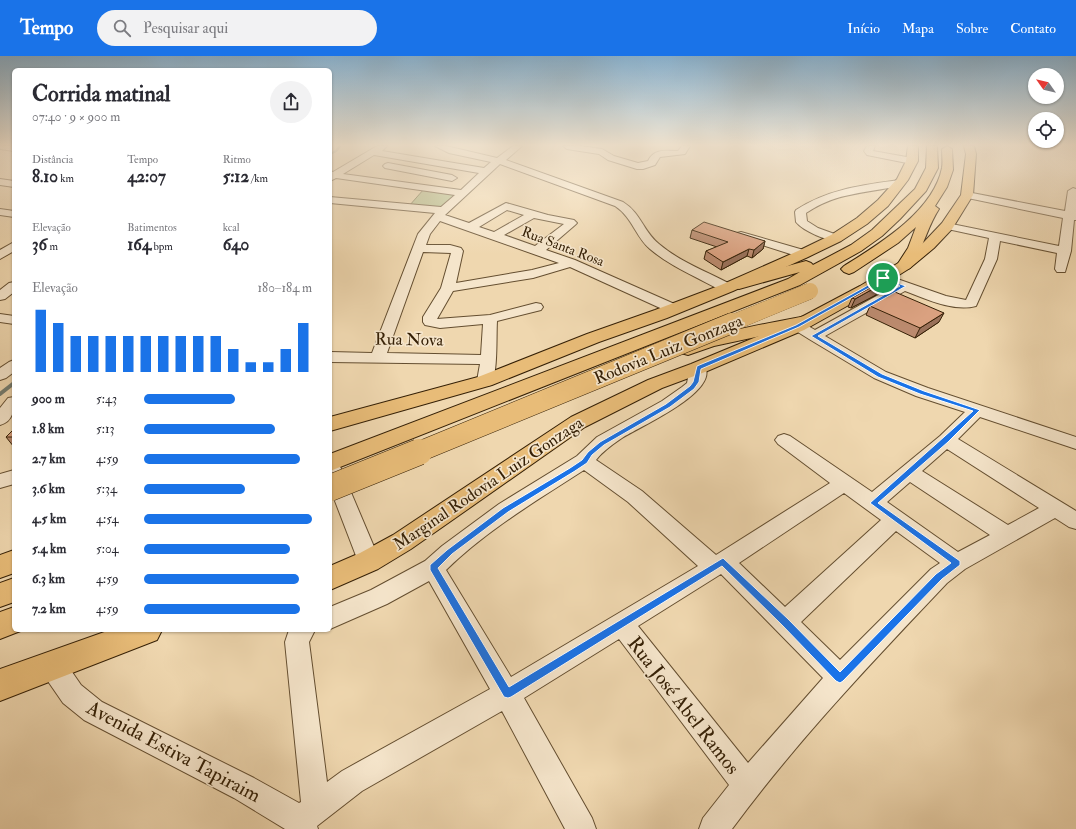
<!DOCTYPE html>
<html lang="pt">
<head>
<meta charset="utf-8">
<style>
  body { margin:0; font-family:"IM FELL Double Pica",serif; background:#f2f2f3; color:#2b2b33; height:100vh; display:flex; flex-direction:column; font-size:15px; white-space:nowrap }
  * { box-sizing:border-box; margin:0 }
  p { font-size:13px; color:#7c7c81 }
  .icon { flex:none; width:22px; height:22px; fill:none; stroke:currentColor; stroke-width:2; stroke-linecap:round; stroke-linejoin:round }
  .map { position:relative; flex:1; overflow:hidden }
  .panel { position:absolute; left:12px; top:12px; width:320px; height:564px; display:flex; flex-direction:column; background:#fff; border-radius:6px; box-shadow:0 1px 3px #0004 }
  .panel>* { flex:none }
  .needle { width:26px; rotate:304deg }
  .controls { position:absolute; left:1028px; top:12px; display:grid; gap:8px }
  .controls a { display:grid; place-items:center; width:36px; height:36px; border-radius:50%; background:#fff; box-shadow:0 1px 3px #0004; font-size:20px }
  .pin { position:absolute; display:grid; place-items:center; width:34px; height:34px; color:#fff; margin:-17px; border:2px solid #fff; border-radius:50%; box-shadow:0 1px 4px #0007 }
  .round { display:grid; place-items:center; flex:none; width:42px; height:42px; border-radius:21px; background:#f2f2f3 }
  .headline { display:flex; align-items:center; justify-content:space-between; height:68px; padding:0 20px }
  h1 { font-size:22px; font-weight:700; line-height:30px }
  .stats { display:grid; grid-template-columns:repeat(3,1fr); gap:6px; height:68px; padding:4px 20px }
  .stats div { display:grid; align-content:center }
  .stats b { font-size:17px; font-weight:700 }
  .stats small { font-size:11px; font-weight:400 }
  .stats p { font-size:11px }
  .chart { height:112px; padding:8px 20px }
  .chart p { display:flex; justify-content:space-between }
  .chart svg { width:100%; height:72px; margin-top:4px; stroke:#1a73e8; stroke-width:6 }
  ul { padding:0 20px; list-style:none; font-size:13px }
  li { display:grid; grid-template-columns:64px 48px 1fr; align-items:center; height:30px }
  li i { height:10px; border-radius:5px; background:#1a73e8 }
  header { display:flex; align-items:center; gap:24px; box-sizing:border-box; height:56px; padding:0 20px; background:#1a73e8; color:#fff }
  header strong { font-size:19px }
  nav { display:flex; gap:22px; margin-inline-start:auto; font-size:14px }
  .search { width:280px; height:36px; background:#f2f2f3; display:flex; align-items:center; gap:10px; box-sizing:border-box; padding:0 14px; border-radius:22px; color:#7c7c81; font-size:15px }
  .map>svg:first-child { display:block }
</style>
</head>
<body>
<header>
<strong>Tempo</strong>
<div class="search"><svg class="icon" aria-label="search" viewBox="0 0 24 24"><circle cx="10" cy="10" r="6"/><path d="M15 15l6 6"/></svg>Pesquisar aqui</div>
<nav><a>Início</a><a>Mapa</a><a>Sobre</a><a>Contato</a></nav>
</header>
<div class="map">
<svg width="1076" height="773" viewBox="0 0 1076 773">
  <rect width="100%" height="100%" fill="#efd7af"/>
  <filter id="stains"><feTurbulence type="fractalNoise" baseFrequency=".005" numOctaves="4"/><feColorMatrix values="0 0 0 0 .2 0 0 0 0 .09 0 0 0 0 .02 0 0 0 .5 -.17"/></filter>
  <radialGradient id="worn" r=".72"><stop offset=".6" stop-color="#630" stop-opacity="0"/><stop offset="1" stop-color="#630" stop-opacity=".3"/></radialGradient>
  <path fill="#b6bf8c" stroke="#767049" d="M424 133 460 138 442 153 409 150Z"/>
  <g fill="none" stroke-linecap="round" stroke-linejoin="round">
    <path stroke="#737b6f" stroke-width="2.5" d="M330 98 336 95 340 90"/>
    <path stroke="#737b6f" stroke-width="4" d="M0 338 14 327"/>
    <g stroke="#644e30" stroke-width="2">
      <path id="minor" d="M0 90H14V95L0 93Z
        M377 90H387L382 95 484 112 491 106 449 97 435 90H446L497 102 513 90H522L506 104 623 146C641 157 643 175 659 188 680 206 708 216 732 229L734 232 732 235H722C699 222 671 211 650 193 635 180 633 162 615 150L500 108 445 159 469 167 506 147 548 159 574 164 577 167 575 169 546 194 575 204 679 250 681 253 679 256 674 257 669 256 570 211 533 222 453 235 437 263 490 259 536 247 541 248 543 251 541 254 497 265C496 280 498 317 491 329L485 330 479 329 477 325 480 308 330 306V296L372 297 418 178 435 157 330 147V141L441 151 455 139 336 122 330 125V115L333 116ZM374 99 479 117 461 134 343 118ZM507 154 524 159 494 176 479 171ZM534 162 564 168 535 190 504 179ZM440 165 559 207 532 214 456 227 463 195 461 192 450 189H426L430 178ZM423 196 451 197 441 232 423 261V266L425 269 440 272 483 268 481 299 387 297Z
        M563 90H580L602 93 614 100 638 107 648 105C654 92 666 95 678 95L682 90H690L685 98 660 101 655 109 643 113H637L608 104 599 98 567 93Z
        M867 90H875L873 95 912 102 917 105 912 108 867 99 864 95Z
        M388 107 452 119 457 122 452 125 385 112 383 110 385 108Z
        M0 123 14 125V131L0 129Z
        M899 124 904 127 902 129C866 138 839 135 806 157L807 165 818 172 840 180 842 182 840 184C830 187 803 175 796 166L795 156 796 154C828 133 863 129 899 124Z
        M1073 132 1076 133V164H1074L1071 195 1065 216H1057L1055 213 1057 197 1000 185 997 203 976 250C953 256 926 243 905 235L825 280 886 316 928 332 1076 381V393L980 361 958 383 1076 455V473L1069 471 1055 462 965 513 947 527C872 606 797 685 732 773H699L703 762 729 729 619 583 524 642 592 762 596 773H565L502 655 362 735 317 770 318 773H285L234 742 84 664 63 647 43 618 39 609 43 600 52 597 61 600 81 629 102 646 254 722 299 747 301 746 285 586 289 574H315L309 586 327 726 342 715 490 633 429 525 387 548 330 573V551L371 534 425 505 442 490 499 448 577 400 597 381 662 345 682 331 687 327 690 312 692 309 698 307 704 309C722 335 639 371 622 382 613 388 603 395 596 404L642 435 716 499 830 427 778 388 775 384 778 380 784 378 790 380 872 436 940 380 965 356 916 340 874 322 809 283 793 273 791 270 793 267 798 266 803 267 815 274 893 231 878 225 877 222 878 219 883 218 946 240 966 244 985 203 989 182 943 172 941 170 943 168 947 167 1059 190 1063 162 963 141 962 139 963 137 967 136 1065 155 1068 135ZM947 393 1039 452 1008 469 922 415ZM584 414 628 446 698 510 511 621 446 514C487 474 536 445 584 414ZM910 426 990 479 958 496 887 446ZM844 437 881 464 785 551 739 507ZM896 475 940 507 931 513 840 604 801 566ZM721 518 823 622 748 707 638 570Z
        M0 153 14 155V161L0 159Z
        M741 176 807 195 809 198 807 201 803 202 737 181 735 179 737 177Z
        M14 186V195L0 203V194Z
        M14 226V236L5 243 0 244V234L9 227Z
        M0 258 14 260V268L0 266Z
        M14 304V316L6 322 0 324V312L9 306Z
        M14 341C14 353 14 365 0 369V352L8 342Z
        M330 401 337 403 339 408 380 505 377 511 369 514 361 511 358 505 330 432Z
        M14 414V428L0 432V418Z"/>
    </g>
    <g stroke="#352006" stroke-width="2">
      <path id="major" d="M908 90H918V105L908 124 888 150 867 168 841 185 808 201 733 235 667 262 599 286 492 329 330 375V361L478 321 587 278 655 254 721 229 798 195 831 179 857 162 878 144 897 123 906 105Z
        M964 90H974L976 98 973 139 952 173 934 192 910 212 872 236 804 274 705 316 662 332 585 371 411 493 378 513 330 534V510L360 497 393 479 571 361 648 324 691 308 792 266 860 230 900 206 924 186 942 167 961 139 966 98Z
        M110 574H162L157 584 0 645V613Z"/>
    </g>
    <g stroke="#352006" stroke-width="2">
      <path id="highway" d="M927 90H937L938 112 926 135 900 163 882 180 861 195 800 229 330 415V398L788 223 800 216 739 233 733 231 731 228 733 225 806 205 811 207 813 209 851 189 872 174 915 133 926 112Z
        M947 90 952 93 953 114 947 131 935 150 939 153C927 171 923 194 910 212L905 214 900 212 897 209 908 192 916 171 898 187 854 216 849 218 844 216 841 213 844 210C879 188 933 156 942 112 943 106 942 99 942 93Z
        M806 260 812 261 815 265 812 269 714 290 688 299 681 297 679 293C687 281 786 264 806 260Z
        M14 494V517L0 522V499Z
        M14 522V546L0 551V527Z
        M14 551V574H23L0 583V556Z"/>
    </g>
    <use href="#minor" fill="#f5e5cb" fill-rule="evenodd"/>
    <use href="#major" fill="#e8bc78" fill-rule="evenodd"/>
    <use href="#highway" fill="#e8bc78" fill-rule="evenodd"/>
    <g stroke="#352006" stroke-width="16" stroke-linecap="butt">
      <path id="highway-bridge-far2" d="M730 268 810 235"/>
    </g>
    <g stroke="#352006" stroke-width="21" stroke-linecap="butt">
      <path id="highway-bridge-far1" d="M416 397 732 267"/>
    </g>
    <g stroke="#352006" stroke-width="27" stroke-linecap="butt">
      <path id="highway-bridge" d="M330 432 419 396"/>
    </g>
    <use href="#highway-bridge-far2" stroke="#e8bc78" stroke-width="16"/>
    <use href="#highway-bridge-far1" stroke="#e8bc78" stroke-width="20"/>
    <use href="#highway-bridge" stroke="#e8bc78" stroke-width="26"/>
  </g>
  <path fill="#bb8a6e" stroke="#352006" d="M692 174 765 185 763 193 752 202 747 200 721 214 704 203 706 195 717 191 690 182Z
    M876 239 851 252 848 251 852 242Z
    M870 250 939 266 915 282 866 259Z
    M14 373V391L6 381Z"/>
  <path fill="#99715a" stroke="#352006" d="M765 185 763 193 752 202 754 194Z
    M749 193 747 200 721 214 723 206Z
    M880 229 876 239 851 252 855 243Z
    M944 257 939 266 915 282 920 272Z"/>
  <path fill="#daa180" stroke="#352006" d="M704 166 765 185 754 194 749 193 723 206 706 195 728 186 692 174Z
    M877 228 880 229 855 243 852 242Z
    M895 236 944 257 920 272 870 250Z
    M14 373V381H6Z"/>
  <linearGradient id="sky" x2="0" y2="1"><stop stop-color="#8ab5d4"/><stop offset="0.45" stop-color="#f8eddb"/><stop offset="1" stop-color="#f8eddb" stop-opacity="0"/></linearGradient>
  <rect width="1076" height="198" fill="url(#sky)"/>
  <path fill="#1a73e8" stroke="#fff" fill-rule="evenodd" d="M881 222 906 230 818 280 882 318 924 335 980 354 948 386 878 447 960 505V509L942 523 843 625 840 627 836 625 782 569 722 510 511 641 508 642 504 641 430 514V509L447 494 503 452 570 412 582 404 588 396 600 386 666 348 690 330 693 326 697 310 796 269ZM883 224 900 230 811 280 878 321 920 338 973 355 870 447 951 507 936 518 840 616 788 563 723 502 509 631 438 512 452 498 508 456 575 415 587 407 592 399 604 389 670 351 694 333 699 326 701 313 799 271Z"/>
  <g text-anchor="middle" stroke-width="3.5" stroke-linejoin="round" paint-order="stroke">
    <g font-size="14" fill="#352006" stroke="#f5e5cb">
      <text transform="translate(563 190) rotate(21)" y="5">Rua Santa Rosa</text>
    </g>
    <g font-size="17" fill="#352006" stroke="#f5e5cb">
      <text transform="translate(409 283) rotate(1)" y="6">Rua Nova</text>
      <text transform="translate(668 293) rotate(-22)" y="6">Rodovia Luiz Gonzaga</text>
      <text transform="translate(488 427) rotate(-34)" y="6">Marginal Rodovia Luiz Gonzaga</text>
    </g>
    <g font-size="20" fill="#352006" stroke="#f5e5cb">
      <text transform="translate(684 649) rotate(52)" y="7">Rua José Abel Ramos</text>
      <text transform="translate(174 695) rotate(28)" y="7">Avenida Estiva Tapiraim</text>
    </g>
  </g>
  <rect width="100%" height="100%" filter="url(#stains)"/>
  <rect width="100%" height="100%" fill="url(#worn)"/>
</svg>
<div class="controls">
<a><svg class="needle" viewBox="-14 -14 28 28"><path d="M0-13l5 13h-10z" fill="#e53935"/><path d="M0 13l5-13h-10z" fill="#7c7c81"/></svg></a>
<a><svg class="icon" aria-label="locate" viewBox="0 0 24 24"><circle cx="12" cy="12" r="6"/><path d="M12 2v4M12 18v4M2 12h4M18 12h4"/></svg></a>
</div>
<div class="pin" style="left:883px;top:222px;background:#1e9e55"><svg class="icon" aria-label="arrive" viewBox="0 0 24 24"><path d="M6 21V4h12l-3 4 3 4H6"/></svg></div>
<section class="panel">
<div class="headline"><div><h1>Corrida matinal</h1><p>07:40 · 9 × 900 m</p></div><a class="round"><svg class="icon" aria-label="share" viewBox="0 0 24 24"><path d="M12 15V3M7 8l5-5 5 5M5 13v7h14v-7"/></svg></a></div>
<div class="stats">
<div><p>Distância</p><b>8.10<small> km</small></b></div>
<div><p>Tempo</p><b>42:07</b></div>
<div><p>Ritmo</p><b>5:12<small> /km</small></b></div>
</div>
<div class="stats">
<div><p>Elevação</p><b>36<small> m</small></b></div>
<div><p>Batimentos</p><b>164<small> bpm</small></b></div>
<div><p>kcal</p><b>640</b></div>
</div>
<div class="chart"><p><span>Elevação</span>180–184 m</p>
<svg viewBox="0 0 160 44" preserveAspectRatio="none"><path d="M5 44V6M15 44V14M25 44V22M35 44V22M45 44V22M55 44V22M65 44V22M75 44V22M85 44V22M95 44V22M105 44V22M115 44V30M125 44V38M135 44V38M145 44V30M155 44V14"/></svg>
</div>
<ul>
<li><b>900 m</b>5:43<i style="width:54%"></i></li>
<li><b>1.8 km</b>5:13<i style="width:78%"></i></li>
<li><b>2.7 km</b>4:59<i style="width:93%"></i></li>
<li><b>3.6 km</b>5:34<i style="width:60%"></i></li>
<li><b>4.5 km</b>4:54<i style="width:100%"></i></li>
<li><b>5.4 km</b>5:04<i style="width:87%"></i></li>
<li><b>6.3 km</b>4:59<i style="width:92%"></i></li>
<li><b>7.2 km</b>4:59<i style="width:93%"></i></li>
</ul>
</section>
</div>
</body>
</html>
